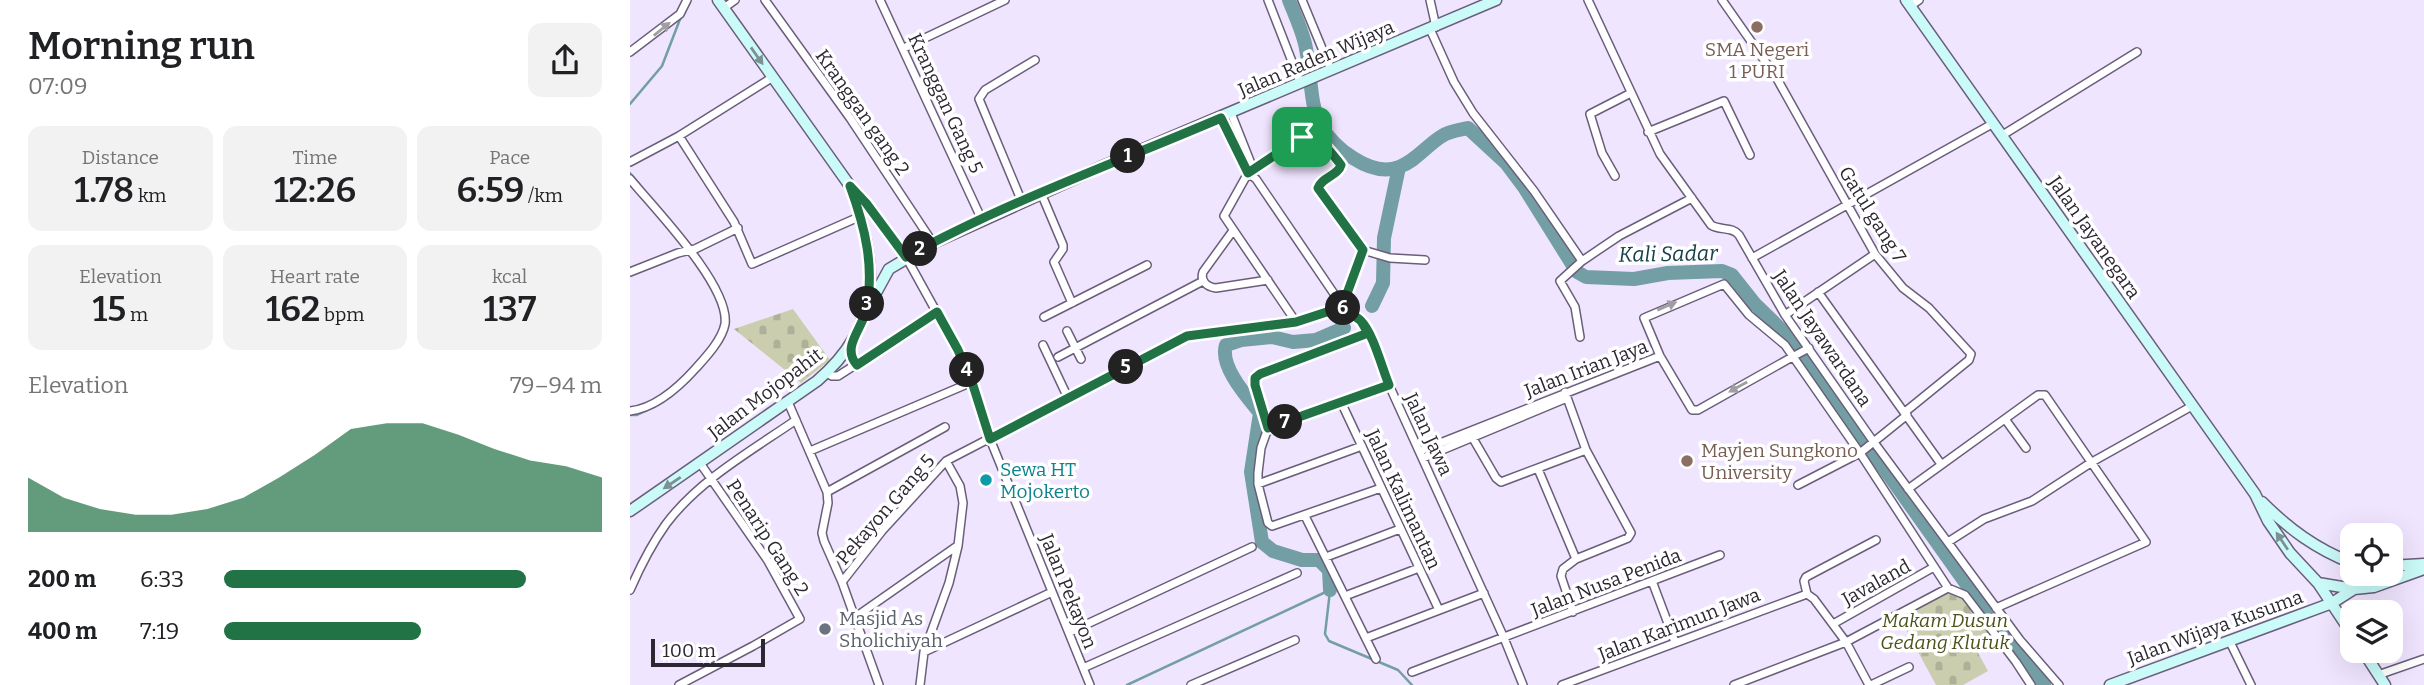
<!DOCTYPE html>
<html lang="en">
<head>
<meta charset="utf-8">
<style>
  body { margin:0; font-family:Bitter,serif; background:#f2f2f2; color:#202124; height:100vh; display:flex; flex-direction:column; font-size:26px; white-space:nowrap }
  * { box-sizing:border-box; margin:0 }
  p { font-size:23px; color:#757577 }
  .icon { flex:none; width:38px; height:38px; fill:none; stroke:currentColor; stroke-width:2; stroke-linecap:round; stroke-linejoin:round }
  .map { position:relative; flex:1; overflow:hidden }
  .sheet { display:flex; flex-direction:column; background:#fff; width:630px }
  .sheet>* { flex:none }
  .tools { position:absolute; left:1710px; top:523px; display:grid; gap:14px }
  .tools a { display:grid; place-items:center; width:63px; height:63px; border-radius:14px; background:#fff; box-shadow:0 7px 28px #0002; font-size:35px }
  .scale { position:absolute; left:21px; bottom:18px; width:114px; box-sizing:border-box; padding-left:7px; border:4px solid #2c2732; border-top:0; font-size:19px; line-height:24px; white-space:nowrap; color:#2c2732; -webkit-text-stroke:5px #fff; paint-order:stroke }
  .pin { position:absolute; display:grid; place-items:center; width:60px; height:60px; color:#fff; margin:-30px; border-radius:14px; box-shadow:0 4px 10px #0006 }
  .km { position:absolute; width:35px; height:35px; margin:-18px; border-radius:50%; background:#222; color:#fff; font-size:19px; line-height:35px; text-align:center }
  .round { display:grid; place-items:center; flex:none; width:74px; height:74px; border-radius:14px; background:#f2f2f2 }
  .head { display:flex; align-items:center; justify-content:space-between; height:119px; padding:0 28px }
  h1 { font-size:38px; font-weight:600; line-height:52px }
  .metrics { display:grid; grid-template-columns:repeat(3,1fr); gap:10px; height:119px; padding:7px 28px }
  .metrics div { display:grid; align-content:center; border-radius:14px; background:#f2f2f2; text-align:center }
  .metrics b { font-size:35px; font-weight:600 }
  .metrics small { font-size:19px; font-weight:400 }
  .metrics p { font-size:19px }
  .chart { height:196px; padding:14px 28px }
  .chart p { display:flex; justify-content:space-between }
  .chart svg { width:100%; height:126px; margin-top:7px; fill:#217345; opacity:.7 }
  ul { padding:0 28px; list-style:none; font-size:23px }
  li { display:grid; grid-template-columns:112px 84px 1fr; align-items:center; height:52px }
  li i { height:18px; border-radius:9px; background:#217345 }
  main { display:flex; flex:1; min-height:0 }
  .map>svg:first-child { display:block }
</style>
</head>
<body>
<main>
<section class="sheet">
<div class="head"><div><h1>Morning run</h1><p>07:09</p></div><a class="round"><svg class="icon" aria-label="share" viewBox="0 0 24 24"><path d="M12 15V3M7 8l5-5 5 5M5 13v7h14v-7"/></svg></a></div>
<div class="metrics">
<div><p>Distance</p><b>1.78<small> km</small></b></div>
<div><p>Time</p><b>12:26</b></div>
<div><p>Pace</p><b>6:59<small> /km</small></b></div>
</div>
<div class="metrics">
<div><p>Elevation</p><b>15<small> m</small></b></div>
<div><p>Heart rate</p><b>162<small> bpm</small></b></div>
<div><p>kcal</p><b>137</b></div>
</div>
<div class="chart"><p><span>Elevation</span>79–94 m</p>
<svg viewBox="0 0 160 44" preserveAspectRatio="none"><path d="M0 44V25L10 32L20 36L30 38L40 38L50 36L60 32L70 25L80 17L90 8L100 6L110 6L120 10L130 15L140 19L150 21L160 25V44z"/></svg>
</div>
<ul>
<li><b>200 m</b>6:33<i style="width:80%"></i></li>
<li><b>400 m</b>7:19<i style="width:52%"></i></li>
</ul>
</section>
<div class="map">
<svg width="1794" height="685" viewBox="0 0 1794 685">
  <defs>
    <pattern id="cemetery-stones" width="16" height="16" patternUnits="userSpaceOnUse" patternTransform="scale(1.75)"><rect width="16" height="16" fill="#caceaf"/><path d="M2 7V4a2 2 0 0 1 4 0v3zM10 15v-3a2 2 0 0 1 4 0v3z" fill="#aeb197"/></pattern>
  </defs>
  <rect width="100%" height="100%" fill="#f0e5ff"/>
  <path fill="url(#cemetery-stones)" d="M163 309 200 360 171 383 104 329Z
    M1317 591 1333 598 1365 641 1347 651 1358 671 1333 685H1306L1269 617Z"/>
  <g fill="none" stroke-linecap="round" stroke-linejoin="round">
    <path stroke="#739fa4" stroke-width="2.5" d="M0 104 32 66 52 14
      M0 173 10 185
      M0 415H7L17 410
      M700 591 695 634 699 641 768 670 782 685
      M497 685 700 590"/>
    <path stroke="#739fa4" stroke-width="14" d="M659 0C664 13 670 26 674 40 681 63 679 104 690 124 703 147 740 178 769 167 786 161 797 145 812 136 819 131 830 130 838 128L876 163 894 187 947 272 956 277 1004 279 1038 273 1092 271 1102 275 1125 304 1165 343 1367 627 1414 685
      M742 306 753 283 754 238 769 167
      M700 590 699 570 689 560H672L643 551 632 542 621 472 630 413C617 397 589 366 596 345L611 340 642 337 663 342 686 340 714 328"/>
    <g stroke="#6a5e7a" stroke-width="10">
      <path id="street" d="M135 0 220 118 303 243
        M250 0 352 220
        M638 0 670 82
        M672 0 701 70
        M800 0 806 27
        M958 0 1030 154 1081 225C1090 231 1102 226 1109 235L1155 315 1243 441 1390 640 1429 685
        M1092 0 1146 77 1245 254 1273 288 1299 308 1341 354 1339 360 1275 412
        M1280 6 1289 0
        M94 8 105 0
        M800 29 824 82 843 113 904 191 952 261 930 281 945 307 950 337
        M274 48 375 0
        M0 52 50 14 57 0
        M601 113 624 171
        M591 118 618 173 626 179 713 307 731 321 738 333 759 385 874 638 893 685
        M1018 132 1094 101 1120 155
        M49 136 104 222 122 264 231 216
        M1371 136 1507 52
        M0 162 49 136 143 77
        M985 176 972 153 960 114 1001 93
        M0 179C24 208 100 286 95 324 92 340 76 357 66 368 49 387 26 408 0 411
        M411 193 433 245V249L424 262 442 303
        M392 202 349 99 355 90 405 60
        M602 232 573 272C570 281 577 287 586 288L638 280
        M733 250 760 258 795 260
        M276 257 333 360 342 382 360 439 460 685
        M1122 258 1362 124
        M952 261 989 236 1062 198
        M0 272 48 253 65 249 108 228
        M1188 292 1311 464
        M1155 315 1245 254
        M414 317 517 265
        M437 331 451 359
        M738 333 630 374 625 378V385L638 428 631 448 628 473V484L638 523 642 526 751 488
        M413 345 438 398
        M220 346 221 357 227 365
        M428 357 573 281
        M196 372 202 376H208L307 312
        M935 392 956 450 1001 533 998 538 946 559 933 569 931 576 943 612
        M158 402 197 492 198 503 192 533 194 541 212 582 249 685
        M711 402 809 610
        M1277 415 1230 453 1318 588 1335 595 1386 662 1401 685
        M1375 419 1396 448
        M638 428 759 385
        M841 435 866 478 871 482 956 450
        M180 451 342 382
        M790 451 1030 356
        M793 458 937 398
        M908 469 946 559
        M628 484 732 446
        M1168 485 1230 453 1155 345 1119 315 1094 284 1014 318 1030 356 1062 410H1068L1164 356 1179 348
        M1278 489 1408 395H1415L1516 542 1366 608
        M197 492 315 427
        M675 516 746 659
        M1318 542 1354 519 1402 501 1462 462 1562 406
        M696 557 770 529
        M1022 581 1045 642
        M212 582 252 531 316 461 557 336 666 322 713 307 733 250 688 188C692 177 708 176 711 165 701 154 688 132 672 137L618 173 594 216 666 322
        M0 590C10 567 21 545 36 524 69 480 121 451 166 420
        M1177 594 1184 599 1216 642 1239 685
        M1177 594 1174 581 1176 577 1246 540
        M715 596 789 568
        M224 618 327 546
        M1203 624 1304 567
        M440 632 622 547
        M736 638 854 593
        M1599 640 1621 685
        M294 652 422 592
        M453 668 667 573
        M782 672 1090 555
        M1748 675 1794 659
        M49 685 123 646 170 619 138 561 70 463
        M290 685 294 652 319 583 328 546 333 503 330 486 316 461
        M561 685 665 640
        M932 685 1177 594
        M1104 685 1216 642 1318 588
        M1241 685 1279 667"/>
    </g>
    <g stroke="#6a5e7a" stroke-width="13">
      <path id="secondary" d="M88 0 220 186 236 203 276 257
        M1276 0 1625 494 1638 521 1660 553 1688 583 1724 589 1744 587 1794 569
        M236 311 259 269 303 243 473 166 866 0
        M1632 502C1659 529 1686 549 1722 563
        M0 511 187 381C254 324 248 263 220 186
        M1760 566 1794 564
        M1688 583 1722 634
        M1733 651 1755 685
        M1480 685 1702 603 1724 589"/>
    </g>
    <use href="#street" stroke="#fff" stroke-width="7"/>
    <use href="#secondary" stroke="#cafbf9" stroke-width="10"/>
  </g>
  <defs><path id="oneway-solid" d="M-6-.8H1V-3.2L6.5 0L1 3.2V.8H-6Z" transform="scale(1.75)"/></defs>
  <g fill="#a09ea3">
    <use href="#oneway-solid" transform="translate(32 29) rotate(-39)"/>
    <use href="#oneway-solid" transform="translate(1037 306) rotate(-23)"/>
    <use href="#oneway-solid" transform="translate(1108 387) rotate(151)"/>
  </g>
  <g fill="#7b9196">
    <use href="#oneway-solid" transform="translate(127 56) rotate(55)"/>
    <use href="#oneway-solid" transform="translate(42 483) rotate(146)"/>
    <use href="#oneway-solid" transform="translate(1652 541) rotate(-124)"/>
  </g>
  <g fill="none" stroke-linecap="round" stroke-linejoin="round">
    <g stroke="#fff" stroke-width="14">
      <path id="route" d="M672 137 618 173 591 118C486 163 376 202 276 257L236 203 220 186C235 227 245 267 236 310 232 330 211 347 227 365L307 312 328 350 342 382 360 439 557 336 666 322 712 307 731 321 738 333 630 374 625 378V385L638 428 759 385C752 368 743 333 731 321 726 316 718 313 712 307L733 250 688 188C692 177 708 176 711 165 702 154 688 132 672 137"/>
    </g>
    <use href="#route" stroke="#217345" stroke-width="9"/>
  </g>
  <g fill="#8d6e63" stroke="#fff" stroke-width="2.5">
    <circle cx="1127" cy="27" r="7"/>
    <circle cx="1057" cy="461" r="7"/>
  </g>
  <circle fill="#0f9aa8" stroke="#fff" stroke-width="2.5" cx="356" cy="480" r="7"/>
  <circle fill="#6b7280" stroke="#fff" stroke-width="2.5" cx="195" cy="629" r="7"/>
  <g text-anchor="middle" stroke-width="7" stroke-linejoin="round" paint-order="stroke">
    <g font-size="19" fill="#785e54" stroke="#fff">
      <text x="1127" y="56">SMA Negeri<tspan x="1127" dy="22">1 PURI</tspan></text>
      <text x="1071" y="457" text-anchor="start">Mayjen Sungkono<tspan x="1071" dy="22">University</tspan></text>
    </g>
    <g font-size="19" fill="#2c2732" stroke="#fff">
      <text transform="translate(686 58) rotate(-23)" y="7">Jalan Raden Wijaya</text>
      <text transform="translate(316 103) rotate(65)" y="7">Kranggan Gang 5</text>
      <text transform="translate(233 112) rotate(55)" y="7">Kranggan gang 2</text>
      <text transform="translate(1243 214) rotate(58)" y="7">Gatul gang 7</text>
      <text transform="translate(1465 237) rotate(55)" y="7">Jalan Jayanegara</text>
      <text transform="translate(1193 338) rotate(56)" y="7">Jalan Jayawardana</text>
      <text transform="translate(956 368) rotate(-21)" y="7">Jalan Irian Jaya</text>
      <text transform="translate(135 393) rotate(-37)" y="7">Jalan Mojopahit</text>
      <text transform="translate(799 434) rotate(65)" y="7">Jalan Jawa</text>
      <text transform="translate(774 499) rotate(65)" y="7">Jalan Kalimantan</text>
      <text transform="translate(255 509) rotate(-49)" y="7">Pekayon Gang 5</text>
      <text transform="translate(138 537) rotate(57)" y="7">Penarip Gang 2</text>
      <text transform="translate(976 582) rotate(-21)" y="7">Jalan Nusa Penida</text>
      <text transform="translate(1246 582) rotate(-29)" y="7">Javaland</text>
      <text transform="translate(439 591) rotate(68)" y="7">Jalan Pekayon</text>
      <text transform="translate(1049 624) rotate(-21)" y="7">Jalan Karimun Jawa</text>
      <text transform="translate(1585 627) rotate(-20)" y="7">Jalan Wijaya Kusuma</text>
    </g>
    <g font-size="19" fill="#0d838f" stroke="#fff" text-anchor="start">
      <text x="370" y="476">Sewa HT<tspan x="370" dy="22">Mojokerto</tspan></text>
    </g>
    <g font-size="19" fill="#5b616d" stroke="#fff" text-anchor="start">
      <text x="209" y="625">Masjid As<tspan x="209" dy="22">Sholichiyah</tspan></text>
    </g>
    <g font-size="19" font-style="italic" fill="#4c5119" stroke="#fff">
      <text x="1315" y="627">Makam Dusun<tspan x="1315" dy="22">Gedang Klutuk</tspan></text>
    </g>
    <g font-size="21" font-style="italic" fill="#164045" stroke="#fff">
      <text transform="translate(1038 254) rotate(-1)" y="7">Kali Sadar</text>
    </g>
  </g>
</svg>
<div class="tools">
<a><svg class="icon" aria-label="locate" viewBox="0 0 24 24"><circle cx="12" cy="12" r="6"/><path d="M12 2v4M12 18v4M2 12h4M18 12h4"/></svg></a>
<a><svg class="icon" aria-label="layers" viewBox="0 0 24 24"><path d="M12 4l9 5-9 5-9-5zM3 14l9 5 9-5"/></svg></a>
</div>
<div class="scale">100 m</div>
<div class="pin" style="left:672px;top:137px;background:#1e9e55"><svg class="icon" aria-label="arrive" viewBox="0 0 24 24"><path d="M6 21V4h12l-3 4 3 4H6"/></svg></div>
<b class="km" style="left:498px;top:156px">1</b>
<b class="km" style="left:290px;top:249px">2</b>
<b class="km" style="left:237px;top:304px">3</b>
<b class="km" style="left:337px;top:370px">4</b>
<b class="km" style="left:496px;top:367px">5</b>
<b class="km" style="left:713px;top:308px">6</b>
<b class="km" style="left:655px;top:422px">7</b>
</div>
</main>
</body>
</html>
